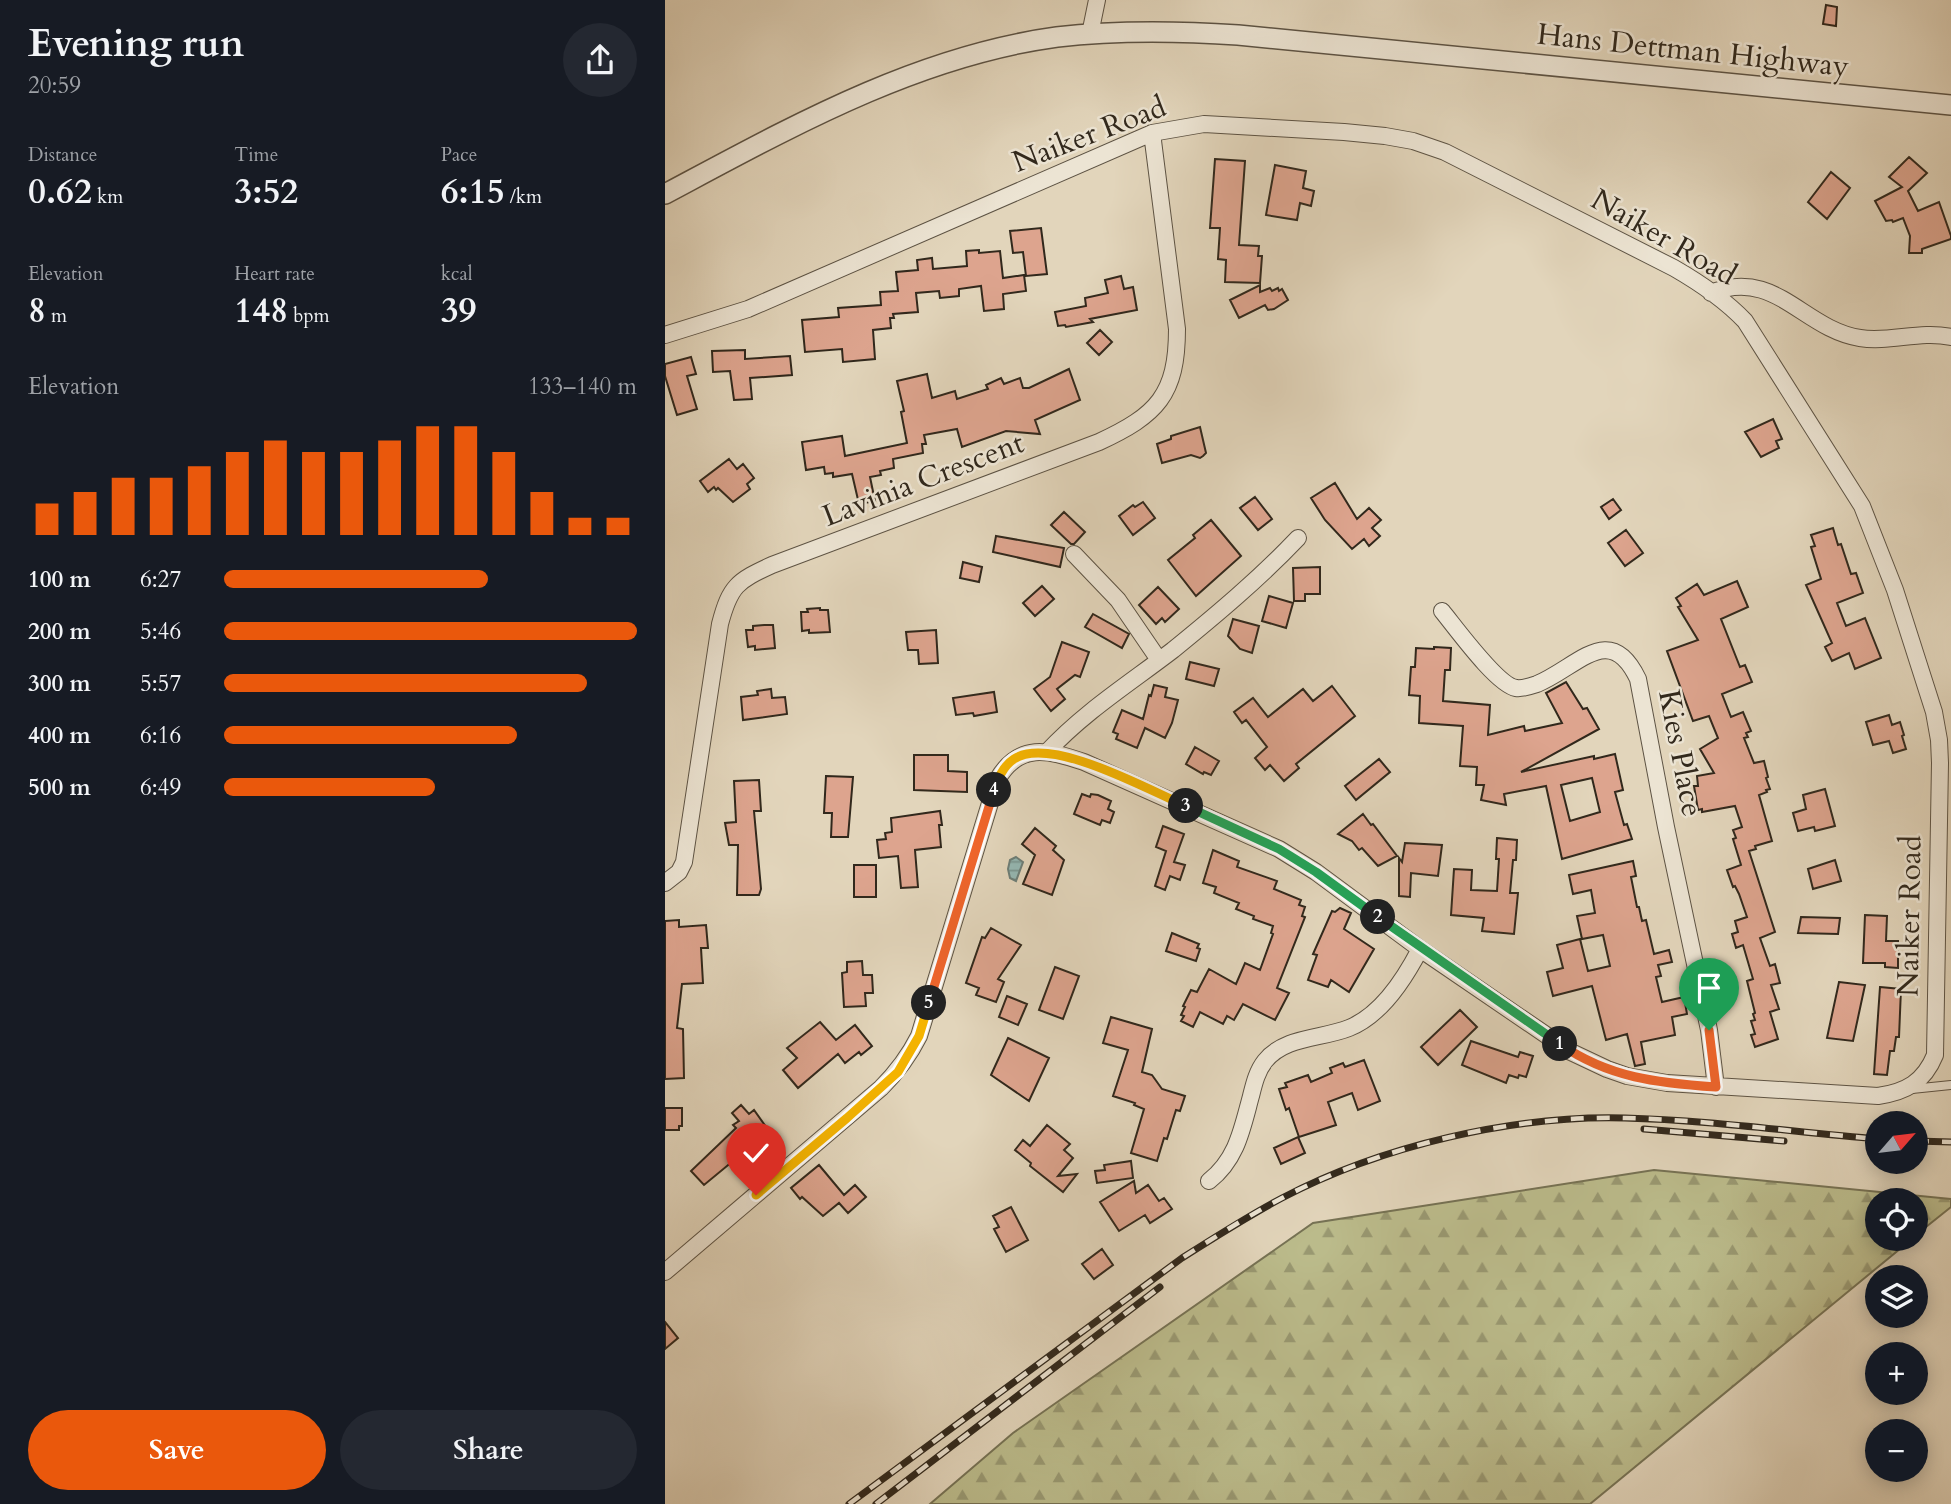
<!DOCTYPE html>
<html lang="en">
<head>
<meta charset="utf-8">
<style>
  body { margin:0; font-family:Cardo,serif; background:#242831; color:#f1f3f6; height:100vh; display:flex; flex-direction:column; font-size:26px; white-space:nowrap }
  * { box-sizing:border-box; margin:0 }
  p { font-size:23px; color:#9ea1a6 }
  .icon { flex:none; width:38px; height:38px; fill:none; stroke:currentColor; stroke-width:2; stroke-linecap:round; stroke-linejoin:round }
  .map { position:relative; flex:1; overflow:hidden }
  .drawer { display:flex; flex-direction:column; background:#171b24; width:665px }
  .drawer>* { flex:none }
  .needle { width:46px; rotate:62deg }
  .buttons { position:absolute; left:1200px; top:1111px; display:grid; gap:14px }
  .buttons a { display:grid; place-items:center; width:63px; height:63px; border-radius:50%; background:#171b24; box-shadow:0 4px 18px #0003; font-size:35px }
  .pin { position:absolute; display:grid; place-items:center; width:60px; height:60px; color:#fff; margin:-72px -30px; border-radius:50% 50% 50% 0; rotate:-45deg; box-shadow:0 0 7px #0007 }
  .pin .icon { rotate:45deg }
  .km { position:absolute; width:35px; height:35px; margin:-18px; border-radius:50%; background:#222; color:#fff; font-size:19px; line-height:35px; text-align:center }
  .round { display:grid; place-items:center; flex:none; width:74px; height:74px; border-radius:37px; background:#242831 }
  .headline { display:flex; align-items:center; justify-content:space-between; height:119px; padding:0 28px }
  h1 { font-size:38px; font-weight:600; line-height:52px }
  .figures { display:grid; grid-template-columns:repeat(3,1fr); gap:10px; height:119px; padding:7px 28px }
  .figures div { display:grid; align-content:center }
  .figures b { font-size:35px; font-weight:600 }
  .figures small { font-size:19px; font-weight:400 }
  .figures p { font-size:19px }
  .chart { height:196px; padding:14px 28px }
  .chart p { display:flex; justify-content:space-between }
  .chart svg { width:100%; height:126px; margin-top:7px; stroke:#ea580c; stroke-width:6 }
  .primary-button { display:flex; gap:14px; margin-top:auto; padding:14px 28px }
  .primary-button a { flex:1; height:80px; border-radius:42px; background:#ea580c; color:#fff; font-size:28px; font-weight:600; line-height:80px; text-align:center }
  .primary-button a+a { background:#242831; color:#f1f3f6 }
  ul { padding:0 28px; list-style:none; font-size:23px }
  li { display:grid; grid-template-columns:112px 84px 1fr; align-items:center; height:52px }
  li i { height:18px; border-radius:9px; background:#ea580c }
  main { display:flex; flex:1; min-height:0 }
  .map>svg:first-child { display:block }
</style>
</head>
<body>
<main>
<section class="drawer">
<div class="headline"><div><h1>Evening run</h1><p>20:59</p></div><a class="round"><svg class="icon" aria-label="share" viewBox="0 0 24 24"><path d="M12 15V3M7 8l5-5 5 5M5 13v7h14v-7"/></svg></a></div>
<div class="figures">
<div><p>Distance</p><b>0.62<small> km</small></b></div>
<div><p>Time</p><b>3:52</b></div>
<div><p>Pace</p><b>6:15<small> /km</small></b></div>
</div>
<div class="figures">
<div><p>Elevation</p><b>8<small> m</small></b></div>
<div><p>Heart rate</p><b>148<small> bpm</small></b></div>
<div><p>kcal</p><b>39</b></div>
</div>
<div class="chart"><p><span>Elevation</span>133–140 m</p>
<svg viewBox="0 0 160 44" preserveAspectRatio="none"><path d="M5 44V33M15 44V29M25 44V24M35 44V24M45 44V20M55 44V15M65 44V11M75 44V15M85 44V15M95 44V11M105 44V6M115 44V6M125 44V15M135 44V29M145 44V38M155 44V38"/></svg>
</div>
<ul>
<li><b>100 m</b>6:27<i style="width:64%"></i></li>
<li><b>200 m</b>5:46<i style="width:100%"></i></li>
<li><b>300 m</b>5:57<i style="width:88%"></i></li>
<li><b>400 m</b>6:16<i style="width:71%"></i></li>
<li><b>500 m</b>6:49<i style="width:51%"></i></li>
</ul>
<div class="primary-button"><a>Save</a><a>Share</a></div>
</section>
<div class="map">
<svg width="1286" height="1504" viewBox="0 0 1286 1504">
  <defs>
    <pattern id="forest-firs" width="22" height="20" patternUnits="userSpaceOnUse" patternTransform="scale(1.75)"><rect width="22" height="20" fill="#bbbb8b"/><path d="M5 1l3.5 6h-7zM16 11l3.5 6h-7z" fill="#999871"/></pattern>
    <pattern id="water-rules" width="6" height="5" patternUnits="userSpaceOnUse" patternTransform="scale(1.75)"><rect width="6" height="5" fill="#95b8b3"/><path d="M0 2.5h6" fill="none" stroke="#7a9691"/></pattern>
  </defs>
  <rect width="100%" height="100%" fill="#e2d5bb"/>
  <filter id="stains"><feTurbulence type="fractalNoise" baseFrequency=".00286" numOctaves="4"/><feColorMatrix values="0 0 0 0 .2 0 0 0 0 .09 0 0 0 0 .02 0 0 0 .5 -.17"/></filter>
  <radialGradient id="worn" r=".72"><stop offset=".6" stop-color="#630" stop-opacity="0"/><stop offset="1" stop-color="#630" stop-opacity=".3"/></radialGradient>
  <path fill="url(#forest-firs)" stroke="#767254" stroke-width="2" d="M989 1170 1286 1199V1207L1251 1235V1200H1213V1239H1247L925 1504H265L348 1433 648 1223Z"/>
  <path fill="url(#water-rules)" stroke="#6d7e77" stroke-width="2" d="M351 857 358 862 351 881 345 878 343 869 345 860Z"/>
  <path fill="#dda48e" stroke="#31281c" stroke-width="2" fill-rule="evenodd" d="M1161 5 1172 7 1171 26 1158 24Z
    M1244 157 1262 173 1243 191 1253 211 1274 202 1286 236V239L1257 249V253H1244L1245 236 1238 218 1228 222 1227 220 1221 221 1210 201 1237 187 1224 177Z
    M550 159 580 161 574 245 594 246 593 256H597L595 283 560 282 561 260 553 259 555 228H545Z
    M610 165 641 171 638 188 649 191 646 206 635 203 632 220 601 215Z
    M1166 172 1185 188 1162 219 1143 202Z
    M376 228 382 274 361 276 358 252 348 253 345 231Z
    M314 250V253L335 251 338 278 359 275 361 291 338 294 339 309 319 311 316 286 294 289V296L275 298 274 291 251 293 253 312 228 314 229 318H225L226 328 208 330 210 359 178 362 177 349 140 352 137 320 174 317 173 308 216 305 215 292 233 291 231 272 253 270 252 260 267 258 268 269 302 266 301 251Z
    M456 276 459 289 468 287 472 310 425 319 428 322 401 327 400 325 393 326 390 312 421 306 420 298 443 293 440 280Z
    M595 285V292L605 288 607 291 613 288 614 291 617 289 623 300 609 309 603 310 600 305 574 318 565 300Z
    M435 330 447 342 434 355 422 343Z
    M80 350V359L125 356 127 375 85 378 87 399 69 400 65 371 48 372 47 351Z
    M26 357 31 374 22 376 32 409 12 415 0 376V364Z
    M404 369 415 400 370 420 375 434 341 431 297 447 292 429 259 435 261 444H257L258 453 228 459 229 468 215 471 216 475 205 477 210 501 194 504 187 474 168 477V473L160 474 159 467 141 470 137 442 177 436 180 456 242 443 236 412 239 411 232 381 262 374 267 398 290 391 292 399 323 389 321 385 336 378 339 384 355 378 358 388H364Z
    M1108 419 1117 439 1111 441 1114 448 1096 457 1080 432Z
    M535 427 541 453 538 456 535 458 526 455 497 463 492 444 506 439V436Z
    M64 459 72 469 78 464 89 478 82 484 85 489 68 502 53 488 51 490 49 487 43 492 35 481Z
    M670 483 692 519 704 508 716 520 707 528 715 536 704 546 699 539 687 549 660 520 646 498Z
    M590 497 607 519 593 530 575 508Z
    M948 499 956 510 944 519 936 507Z
    M478 502 490 518 468 535 454 516 468 505 470 507Z
    M399 512 420 532 409 544H406L386 525Z
    M546 520 576 556 531 596 503 560 530 538 528 535Z
    M1168 528 1173 545 1176 544 1186 574 1191 573 1198 593 1172 603 1181 626 1200 618 1216 658 1190 669 1184 653 1167 661 1160 647 1167 643 1141 585 1156 579 1146 547 1150 546 1146 535Z
    M961 530 978 553 960 566 943 543Z
    M331 536 399 548 395 567 328 552Z
    M298 562 317 567 314 582 295 578Z
    M655 567V594H640V601H629L628 568Z
    M1072 581 1083 607 1056 619 1075 667 1080 665 1087 682 1057 694 1066 717 1078 712 1086 731 1081 733 1083 737 1079 738 1089 763 1099 761 1103 777 1101 778 1105 789 1101 790 1102 792 1094 795 1107 841 1090 846 1091 849 1084 851 1110 932 1095 938 1105 966 1110 964 1115 983 1106 985 1114 1009 1105 1012 1113 1039 1090 1047 1086 1035 1090 1034 1086 1021 1090 1020 1088 1014 1090 1013 1082 981 1088 979 1078 945 1071 948 1067 934 1073 932 1070 921 1082 917 1074 894 1070 886 1068 887 1062 870 1076 865 1068 839 1071 838 1068 830 1077 827 1070 806 1037 812V809L1033 810 1029 786H1033L1032 776 1049 773 1035 749 1053 738 1044 716 1028 721 1002 651 1033 640 1013 607 1016 606 1011 598 1032 584 1039 595Z
    M377 586 389 599 370 616 358 603Z
    M493 587 514 609 500 622 497 618 491 624 474 605Z
    M604 596 628 603 621 628 597 621Z
    M155 608V610H163L165 632 144 633V630L137 631 136 612H143L142 609Z
    M428 614 464 634 457 648 420 627Z
    M568 619 594 626 587 653 575 649 563 636Z
    M99 625H108L110 648 90 650V646L83 647 81 630H88V626Z
    M271 630 273 663 254 664 253 650H243L241 632Z
    M397 642 424 652 415 677 410 675 392 689 400 699 386 711 369 689 385 677Z
    M769 647 786 648 785 670H780L778 701 825 705 823 735 859 726 860 731 897 723 881 693 901 682 918 709 922 708 934 729 856 772 929 756V759L950 754 958 790 950 792 959 825 962 824 967 839 897 859 881 786 839 794 841 805 816 800 819 785H811L812 767 795 766 798 726 754 723 755 696 744 695 746 667H750L751 648 769 649ZM927 778 935 812 905 821 896 785Z
    M525 662 554 669 549 686 521 679Z
    M489 685 502 688 500 697 513 700 507 723 500 738 480 728 472 748 451 739 453 734 448 732 457 710 478 719 484 695 486 696Z
    M667 686 690 716 631 764 634 768 619 781 605 765 600 770 590 758 602 747 581 720 577 723 569 712 588 698 603 717 638 689 648 701Z
    M106 689 107 698 120 697 122 714 78 720 76 697 93 695 92 691Z
    M329 692 332 712 309 716 308 713 291 715 288 698Z
    M1224 715 1227 725 1235 722 1239 735 1237 736 1241 749 1228 753 1224 741 1208 745 1201 722Z
    M530 747 554 761 546 775 539 772 538 774 521 764Z
    M249 755H283V771L302 772V792L249 790Z
    M714 759 725 772 691 800 680 786Z
    M161 776 188 777 183 837H166L167 813H159Z
    M94 780 96 811H89L96 889 94 895H72L73 845H64L60 823 71 822 69 781Z
    M1160 789 1170 826 1150 831 1149 827 1133 831 1128 813 1141 809 1138 795Z
    M417 794 425 797 426 794 433 795 446 801 443 809 449 812 445 823 437 820 435 825 409 814Z
    M275 811 277 825H274L276 847 250 850 253 887 236 888 233 856 214 858 212 840 221 839 220 833 227 832 226 818Z
    M698 814 706 825 708 824 732 856 713 866 697 848 694 850 687 841 673 834Z
    M498 826 519 834 509 862 520 865 515 880 505 876 500 890 490 886 501 851 491 847Z
    M370 828 391 846 388 850 399 860 387 895 358 884 370 855 357 844Z
    M832 838 852 840 851 860H848L845 893H853L849 934 817 931 819 918 786 915 789 869 807 870 806 890 832 891 834 859H831Z
    M740 843 777 845 773 876 746 873 745 897 734 896V858L737 862Z
    M548 850 574 861 572 867 612 881 609 889 636 900 634 905 640 907 637 916 640 917 612 988 624 993 610 1020 578 1004 569 1020 562 1016 558 1024 535 1012 528 1027 516 1021 519 1016 516 1015 520 1007 518 1006 526 990 532 992 544 969 571 984 580 963 595 970 608 934 606 933 608 926 588 919 589 916 571 909 574 903 549 893 551 887 538 883Z
    M1170 860 1176 881 1148 889 1143 869Z
    M968 861 971 876 966 877 972 907H974L977 921 981 920 989 954 1004 950 1007 962 993 965 996 976 991 977 997 1002 1019 997 1022 1014 1007 1017 1010 1035 976 1042 980 1064 970 1066 962 1034 941 1040 927 986 888 996 882 972 898 968 892 945 915 939 923 971 945 966 938 935 917 939 912 916 930 913 926 890 908 894 904 875Z
    M189 865H211V897H189Z
    M675 908 686 913 679 929 709 949 684 992 666 980 663 987 643 980 652 955 648 954 667 911 670 912Z
    M1200 915 1222 916 1221 941H1233V968L1220 967V963H1198Z
    M1136 917 1175 918 1173 934 1133 933Z
    M14 920V927L41 925 43 948H36L38 983 17 984 12 1028 18 1029 19 1078 0 1079V921Z
    M326 928 356 945 333 979 339 982 331 1002 311 995 314 988 301 983 317 937 320 938Z
    M507 933 534 944 532 948 535 949 531 961 501 951Z
    M197 961 198 975H207L208 993H200L201 1006 179 1007 177 973 182 972V962Z
    M390 967 414 976 398 1019 374 1010Z
    M1174 982 1200 985 1188 1041 1162 1038Z
    M1215 987 1236 989 1234 1037H1231L1229 1051H1225L1222 1075 1209 1074Z
    M342 996 362 1004 353 1025 334 1017Z
    M795 1010 812 1027 773 1065 756 1047Z
    M446 1017 487 1029 477 1072 487 1075 497 1089 520 1096 515 1111 511 1110 502 1139 499 1138 492 1161 466 1153 479 1109 469 1105 470 1103 448 1096 463 1050 438 1043Z
    M155 1022 171 1040 190 1025 207 1046 196 1055 194 1052 180 1063 173 1054 133 1088 118 1070 132 1058 122 1048Z
    M343 1038 384 1058 364 1101 326 1075Z
    M806 1041 853 1057 855 1052 868 1056 861 1077 854 1075 853 1078 844 1075 841 1083 797 1065Z
    M699 1060 715 1101 693 1110 687 1093 663 1102 671 1125 634 1137 624 1108 621 1110 614 1089 622 1087 620 1083 643 1075 646 1082 667 1073 665 1068 678 1063 680 1067Z
    M76 1105 84 1114 89 1110 109 1138 89 1153 85 1147 39 1185 26 1171 71 1128 68 1125 74 1121 67 1113Z
    M0 1108H17V1126H14V1130H0Z
    M382 1125 405 1144 399 1150 408 1158 393 1176 412 1174 398 1192 365 1166 366 1163 350 1150 358 1140 365 1146Z
    M633 1137 640 1153 616 1164 609 1148Z
    M466 1161 468 1178 432 1183 430 1171 440 1170 439 1165Z
    M154 1165 179 1195 190 1185 201 1197 183 1213 174 1203 158 1216 137 1197 135 1199 126 1188Z
    M469 1181 471 1193 483 1185 494 1201 499 1198 507 1209 485 1223 480 1215 454 1231 435 1202Z
    M346 1207 363 1240 341 1252 329 1229 334 1227 328 1216Z
    M437 1249 448 1265 429 1279 417 1264Z
    M0 1322 13 1338 0 1349Z"/>
  <g fill="none" stroke-linecap="round" stroke-linejoin="round">
    <g stroke="#5d5344" stroke-width="10">
      <path id="service" d="M1247 1089 1286 1085"/>
    </g>
    <g stroke="#5d5344" stroke-width="18">
      <path id="minor" d="M425 34 432 0
        M1046 293C1110 267 1138 329 1195 338 1225 343 1255 330 1286 337
        M0 335 83 309 487 133 539 124 679 132 720 136 748 141 780 152 1009 268C1035 283 1060 300 1080 321L1197 506 1230 590 1269 712 1274 740 1275 763 1270 1055C1259 1082 1241 1092 1213 1096L1002 1083 962 1076 942 1069 906 1052 755 949 651 872 614 849 419 762C383 750 354 742 332 780L254 1036C244 1056 232 1072 216 1088L0 1272
        M409 554 453 600 494 660
        M777 611C791 628 832 685 851 688 858 689 866 686 872 684 913 667 945 620 973 679L1001 827 1044 1030 1051 1087
        M382 752C419 712 465 683 508 650 551 615 594 579 633 538
        M0 883 14 872 19 862 55 624C65 586 72 581 107 565L434 442C492 415 512 395 512 329L487 133
        M544 1181C572 1159 577 1129 586 1096 589 1084 592 1071 600 1061 620 1036 657 1039 684 1028 717 1015 740 978 755 949"/>
    </g>
    <g stroke="#5d5344" stroke-width="22">
      <path id="tertiary" d="M0 194C124 128 251 56 392 37 453 30 512 31 573 35L1286 105"/>
    </g>
    <use href="#service" stroke="#ece4d3" stroke-width="8"/>
    <use href="#minor" stroke="#ece4d3" stroke-width="16"/>
    <use href="#tertiary" stroke="#ece4d3" stroke-width="19"/>
    <g stroke="#31281c" stroke-width="7">
      <path id="rail" d="M979 1129 1119 1141
        M1251 1141 1286 1142
        M184 1504 517 1258C550 1237 583 1216 617 1198 716 1146 847 1115 960 1118 1044 1120 1128 1132 1213 1139
        M211 1504 495 1287"/>
    </g>
    <use href="#rail" stroke="#ece4d3" stroke-width="4.5" stroke-dasharray="13" stroke-linecap="butt"/>
  </g>
  <g fill="none" stroke-linecap="round" stroke-linejoin="round">
    <g stroke="#fff" stroke-width="14">
      <path id="split-1" d="M895 1044C944 1078 993 1083 1051 1087L1044 1030"/>
    </g>
    <g stroke="#fff" stroke-width="14">
      <path id="split-2" d="M713 917 895 1044"/>
    </g>
    <g stroke="#fff" stroke-width="14">
      <path id="split-3" d="M521 806 614 849 651 872 713 917"/>
    </g>
    <g stroke="#fff" stroke-width="14">
      <path id="split-4" d="M329 790C333 779 338 766 349 759 386 735 483 790 521 806"/>
    </g>
    <g stroke="#fff" stroke-width="14">
      <path id="split-5" d="M264 1003 329 790"/>
    </g>
    <g stroke="#fff" stroke-width="14">
      <path id="split-6" d="M91 1195 182 1118 233 1072 254 1036 264 1003"/>
    </g>
    <use href="#split-1" stroke="#f0652b" stroke-width="9"/>
    <use href="#split-2" stroke="#22a559" stroke-width="9"/>
    <use href="#split-3" stroke="#22a559" stroke-width="9"/>
    <use href="#split-4" stroke="#f5b400" stroke-width="9"/>
    <use href="#split-5" stroke="#f0652b" stroke-width="9"/>
    <use href="#split-6" stroke="#f5b400" stroke-width="9"/>
  </g>
  <g text-anchor="middle" stroke-width="5" stroke-linejoin="round" paint-order="stroke">
    <g font-size="30" fill="#31281c" stroke="#ece4d3">
      <text transform="translate(1028 50) rotate(6)" y="10">Hans Dettman Highway</text>
      <text transform="translate(424 134) rotate(-21)" y="10">Naiker Road</text>
      <text transform="translate(999 237) rotate(30)" y="10">Naiker Road</text>
      <text transform="translate(258 479) rotate(-21)" y="10">Lavinia Crescent</text>
      <text transform="translate(1016 753) rotate(79)" y="10">Kies Place</text>
      <text transform="translate(1244 916) rotate(-89)" y="10">Naiker Road</text>
    </g>
  </g>
  <rect width="100%" height="100%" filter="url(#stains)"/>
  <rect width="100%" height="100%" fill="url(#worn)"/>
</svg>
<div class="buttons">
<a><svg class="needle" viewBox="-14 -14 28 28"><path d="M0-13l5 13h-10z" fill="#e53935"/><path d="M0 13l5-13h-10z" fill="#9ea1a6"/></svg></a>
<a><svg class="icon" aria-label="locate" viewBox="0 0 24 24"><circle cx="12" cy="12" r="6"/><path d="M12 2v4M12 18v4M2 12h4M18 12h4"/></svg></a>
<a><svg class="icon" aria-label="layers" viewBox="0 0 24 24"><path d="M12 4l9 5-9 5-9-5zM3 14l9 5 9-5"/></svg></a>
<a>+</a>
<a>−</a>
</div>
<div class="pin" style="left:1044px;top:1030px;background:#1e9e55"><svg class="icon" aria-label="arrive" viewBox="0 0 24 24"><path d="M6 21V4h12l-3 4 3 4H6"/></svg></div>
<div class="pin" style="left:91px;top:1195px;background:#d93025"><svg class="icon" aria-label="check" viewBox="0 0 24 24"><path d="M5 12l5 5 9-10"/></svg></div>
<b class="km" style="left:895px;top:1044px">1</b>
<b class="km" style="left:713px;top:917px">2</b>
<b class="km" style="left:521px;top:806px">3</b>
<b class="km" style="left:329px;top:790px">4</b>
<b class="km" style="left:264px;top:1003px">5</b>
</div>
</main>
</body>
</html>
